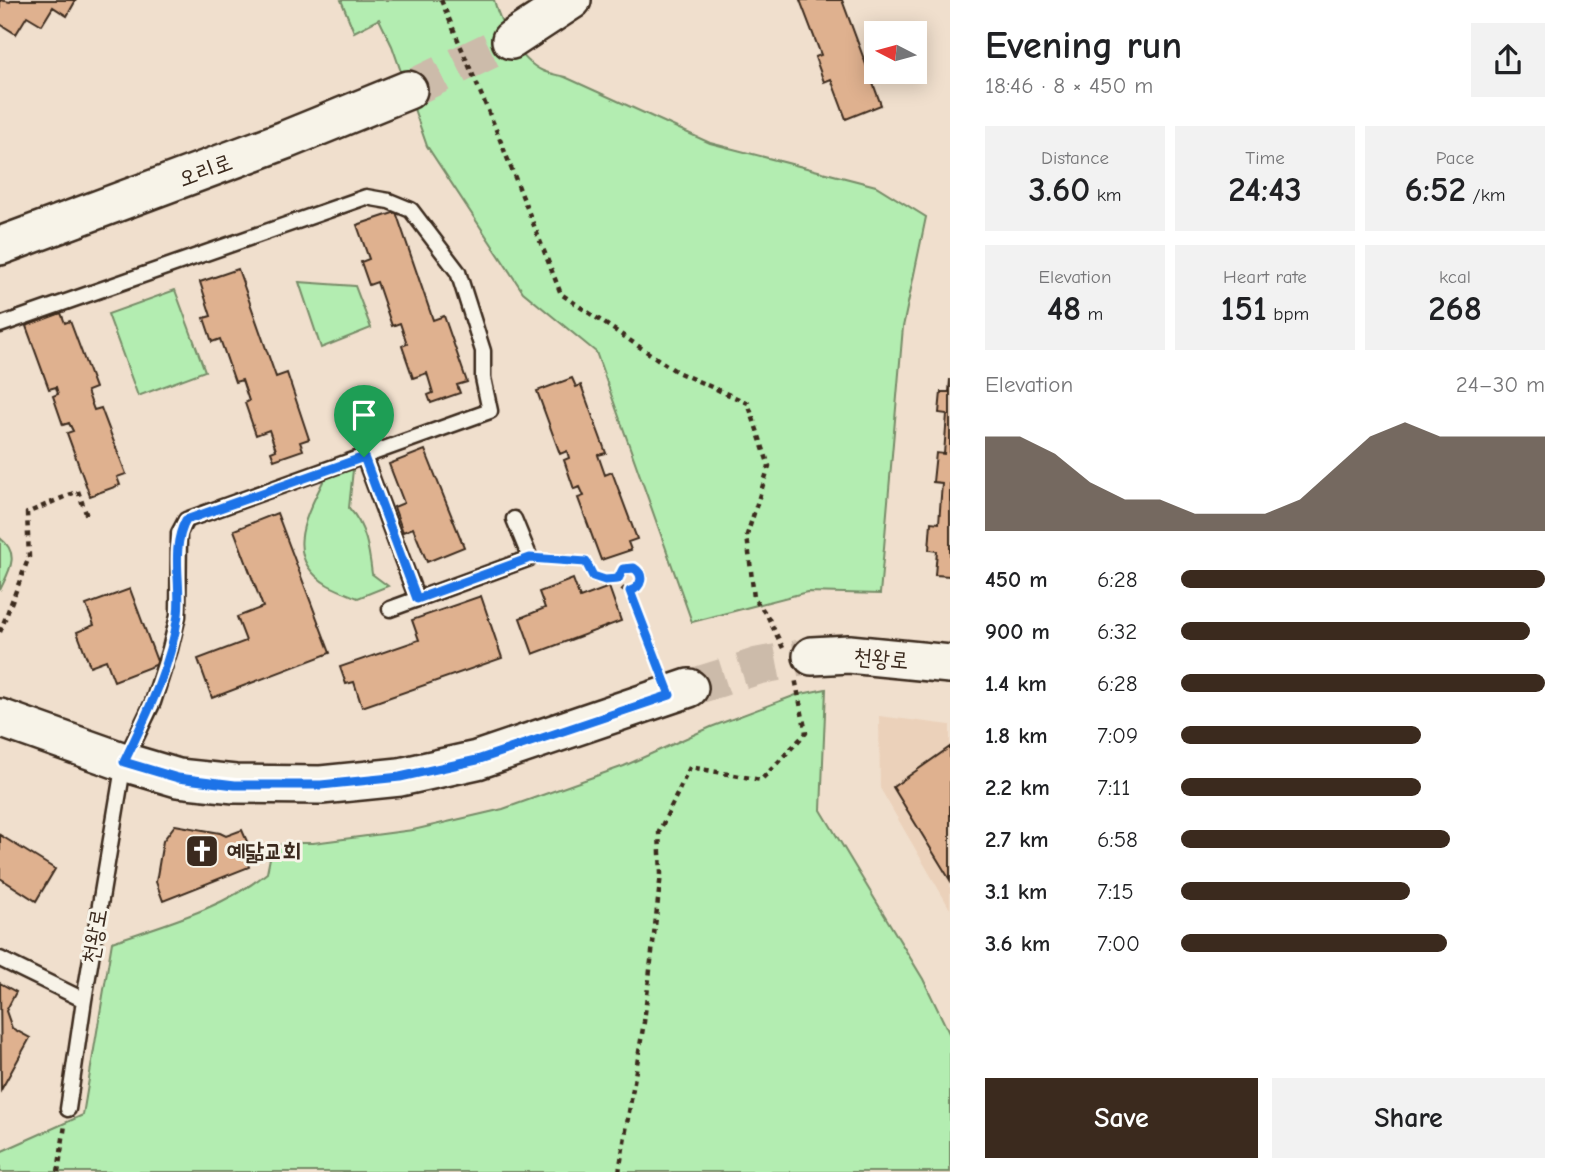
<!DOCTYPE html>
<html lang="en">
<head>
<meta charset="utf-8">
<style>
  body { margin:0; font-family:"Comic Neue","Poor Story",sans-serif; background:#f2f2f2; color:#202124; height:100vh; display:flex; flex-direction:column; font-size:26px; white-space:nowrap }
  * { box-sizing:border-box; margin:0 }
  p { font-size:23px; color:#757577 }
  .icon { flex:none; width:38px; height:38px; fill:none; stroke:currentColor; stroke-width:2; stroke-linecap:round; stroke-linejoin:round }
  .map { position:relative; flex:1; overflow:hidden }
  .drawer { display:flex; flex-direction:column; background:#fff; width:630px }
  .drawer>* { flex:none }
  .needle { width:46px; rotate:276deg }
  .buttons { position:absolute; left:864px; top:21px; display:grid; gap:14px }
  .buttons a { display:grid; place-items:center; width:63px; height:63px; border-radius:0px; background:#fff; box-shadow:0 4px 18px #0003; font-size:35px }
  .pin { position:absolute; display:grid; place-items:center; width:60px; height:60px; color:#fff; margin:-72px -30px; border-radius:50% 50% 50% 0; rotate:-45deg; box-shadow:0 0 7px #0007 }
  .pin .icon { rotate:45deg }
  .round { display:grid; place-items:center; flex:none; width:74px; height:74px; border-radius:0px; background:#f2f2f2 }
  .overview { display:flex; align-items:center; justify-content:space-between; height:119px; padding:0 35px }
  h1 { font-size:38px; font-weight:700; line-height:52px }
  .figures { display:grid; grid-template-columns:repeat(3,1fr); gap:10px; height:119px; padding:7px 35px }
  .figures div { display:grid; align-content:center; border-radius:0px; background:#f2f2f2; text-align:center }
  .figures b { font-size:35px; font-weight:700 }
  .figures small { font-size:19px; font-weight:400 }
  .figures p { font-size:19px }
  .chart { height:196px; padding:14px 35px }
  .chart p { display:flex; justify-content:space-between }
  .chart svg { width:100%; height:126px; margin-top:7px; fill:#3b2a1e; opacity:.7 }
  .primary-button { display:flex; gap:14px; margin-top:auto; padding:14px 35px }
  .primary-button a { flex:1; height:80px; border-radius:0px; background:#3b2a1e; color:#fff; font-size:28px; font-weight:700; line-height:80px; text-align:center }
  .primary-button a+a { background:#f2f2f2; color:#202124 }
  ul { padding:0 35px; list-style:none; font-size:23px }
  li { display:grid; grid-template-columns:112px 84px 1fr; align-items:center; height:52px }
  li i { height:18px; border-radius:9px; background:#3b2a1e }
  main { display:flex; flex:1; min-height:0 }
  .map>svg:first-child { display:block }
</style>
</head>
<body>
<main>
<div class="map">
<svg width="950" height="1172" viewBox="0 0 950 1172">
  <rect width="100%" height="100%" fill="#f0dfcd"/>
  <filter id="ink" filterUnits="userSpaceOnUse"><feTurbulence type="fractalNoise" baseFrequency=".0143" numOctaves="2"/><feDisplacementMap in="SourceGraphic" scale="14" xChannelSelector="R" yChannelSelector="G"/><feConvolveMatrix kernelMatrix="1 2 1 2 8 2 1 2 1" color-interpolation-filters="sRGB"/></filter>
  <g filter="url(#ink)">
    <path fill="#ebd1ba" d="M879 716 950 725V909L880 788Z"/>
    <path fill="#b3edb1" stroke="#778c68" stroke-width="2" d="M341 0H494C500 24 520 61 543 71 550 74 558 75 565 77L710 143 876 186 926 217 903 327 880 594 807 592 692 622 596 352 523 292 427 146 392 46 379 19 354 32Z
      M299 282 355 286 371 328 321 348Z
      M175 290 205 371 138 396 108 314Z
      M354 460 349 508C366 526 369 550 372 574L388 586 358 598C348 594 337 590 328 585 277 555 312 507 329 469Z
      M0 538C21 554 9 571 0 590Z
      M826 689 821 810 923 979 950 1035V1172H0V1152L83 1115 112 942C165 924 224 908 267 873L272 848 285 843H313L413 830 503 809 624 766 711 727 796 695Z"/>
    <path fill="#dfb18f" stroke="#3b2a1e" stroke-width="2" d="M0 0 10 2 12 0H76L67 16 53 7 42 25 27 16 16 34 0 24Z
      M800 0H842L881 105 846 119 831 79 824 82 815 57 821 55Z
      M396 212 433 320 444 316 467 382 457 385 460 393 431 403 428 395 433 393 427 373 413 378 402 346 407 344 400 323 392 326 377 282 369 285 361 262 369 259 357 225Z
      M238 269 276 377 287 373 309 439 300 442 303 450 274 460 271 452 276 450 269 430 256 435 245 403 249 401 242 380 235 382 220 339 212 342 204 318 211 316 200 282Z
      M61 313 65 323 70 321 95 388 87 391 94 410 101 408 126 474 117 477 120 485 90 496 67 433 73 431 69 423 63 425 53 396 58 394 56 387 49 389 26 326Z
      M572 378 576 387 581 385 606 453 598 455 605 475 612 472 637 539 628 542 631 550 601 560 578 498 584 496 580 487 574 489 564 460 569 458 567 451 560 454 537 391Z
      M950 379V576L935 575 937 551 929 550 931 522 939 523 942 483 933 482 936 453 944 454 947 414 939 413 941 392H949Z
      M425 450 464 547 427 562 413 528 403 532 394 507 404 503 389 464Z
      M277 513 330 653 212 698 198 659 246 641 237 617 263 607 234 530Z
      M573 579 580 598 609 587 621 621 533 654 520 618 545 608 539 592Z
      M130 589 158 664 114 681 106 660 90 666 77 632 94 625 86 605Z
      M481 596 502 658 362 707 354 682 346 684 340 667 419 640 412 620Z
      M950 747V880L893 787Z
      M175 825 220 833 226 836 242 830 249 846 244 848 249 867 163 901 156 882 163 841Z
      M0 835 55 869 36 901 0 878Z
      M0 983 16 992 6 1011 12 1028 30 1038 1 1090Z"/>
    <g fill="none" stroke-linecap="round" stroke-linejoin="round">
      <path stroke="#cba" stroke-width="37" stroke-dasharray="37 18" stroke-linecap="butt" d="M408 90 511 40
        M689 688 758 666 812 656"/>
      <g stroke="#3b2a1e" stroke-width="19">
        <path id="lane" d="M0 325 366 197 389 201 411 210 458 272 483 351V378L490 411 186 520 179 533 178 616 170 649 153 702 124 762 84 1000 68 1109
          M364 457 417 599
          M390 609 530 558 514 519
          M0 959 84 1000"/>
      </g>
      <g stroke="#3b2a1e" stroke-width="42">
        <path id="secondary" d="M511 40 572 0
          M0 246 285 140 408 90
          M812 656 849 654 950 664
          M0 718 124 762 178 778 235 784 321 785 400 777 477 760 689 688"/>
      </g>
      <path stroke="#3b2a1e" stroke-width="4.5" stroke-dasharray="5 5" stroke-linecap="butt" d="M441 0 495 127 561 294 677 372 748 403 769 466 747 535 754 598 768 617 784 650
        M545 559 586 562 593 576 605 580 618 579
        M618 579a12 12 0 1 1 24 0a12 12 0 1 1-24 0Z
        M630 591 660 668
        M0 632 29 557 27 513 78 491 88 519
        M58 1172 65 1125
        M619 1172 644 1022 661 874 659 832 690 767 761 780 806 733 795 678"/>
      <use href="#lane" stroke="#f7f3e8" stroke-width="14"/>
      <use href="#secondary" stroke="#f7f3e8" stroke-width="37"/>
    </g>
  </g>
  <g fill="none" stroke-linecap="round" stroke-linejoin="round" filter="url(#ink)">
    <g stroke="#fff" stroke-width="14">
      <path id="route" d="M364 457 417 599 530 558 586 562 593 576 605 580 618 579 623 569 634 568C645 575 642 587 630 591L670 695 477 760 400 777 321 785H235L178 778 124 762C146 716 171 667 178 615 182 583 170 549 186 520Z"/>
    </g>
    <use href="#route" stroke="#1a73e8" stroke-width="9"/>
  </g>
  <defs>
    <g id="church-square" transform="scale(1.75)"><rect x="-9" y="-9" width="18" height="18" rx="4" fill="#3b2a1e" stroke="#f7f3e8"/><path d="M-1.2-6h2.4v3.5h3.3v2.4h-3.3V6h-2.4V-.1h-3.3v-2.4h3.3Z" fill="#fff"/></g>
  </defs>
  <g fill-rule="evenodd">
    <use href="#church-square" x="202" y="851"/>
  </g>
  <g text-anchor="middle" stroke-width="6" stroke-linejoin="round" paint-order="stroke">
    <g font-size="23" fill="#3b2a1e" stroke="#f7f3e8">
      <text transform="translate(205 170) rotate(-20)" y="8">오리로</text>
      <text transform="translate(881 658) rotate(5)" y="8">천왕로</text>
      <text transform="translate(94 936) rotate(-80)" y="8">천왕로</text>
    </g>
    <g font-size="23" font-weight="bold" fill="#3b2a1e" stroke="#f7f3e8" text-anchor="start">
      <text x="227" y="859">예닮교회</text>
    </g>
  </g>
</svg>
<div class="buttons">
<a><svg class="needle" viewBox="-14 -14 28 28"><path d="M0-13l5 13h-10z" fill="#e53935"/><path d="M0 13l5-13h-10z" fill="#757577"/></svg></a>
</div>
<div class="pin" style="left:364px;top:457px;background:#1e9e55"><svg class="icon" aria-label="arrive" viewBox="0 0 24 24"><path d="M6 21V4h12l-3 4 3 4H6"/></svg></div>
</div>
<section class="drawer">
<div class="overview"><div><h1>Evening run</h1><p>18:46 · 8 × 450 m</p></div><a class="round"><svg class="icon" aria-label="share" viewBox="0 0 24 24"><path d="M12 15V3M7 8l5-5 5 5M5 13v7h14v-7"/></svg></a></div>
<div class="figures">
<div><p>Distance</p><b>3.60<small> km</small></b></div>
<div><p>Time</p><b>24:43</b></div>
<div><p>Pace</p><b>6:52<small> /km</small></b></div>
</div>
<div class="figures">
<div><p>Elevation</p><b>48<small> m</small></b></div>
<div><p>Heart rate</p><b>151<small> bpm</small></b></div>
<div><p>kcal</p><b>268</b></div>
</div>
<div class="chart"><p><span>Elevation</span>24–30 m</p>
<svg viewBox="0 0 160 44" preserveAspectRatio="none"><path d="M0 44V11L10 11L20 17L30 27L40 33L50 33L60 38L70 38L80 38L90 33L100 22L110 11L120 6L130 11L140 11L150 11L160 11V44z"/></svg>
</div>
<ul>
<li><b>450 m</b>6:28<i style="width:100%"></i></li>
<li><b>900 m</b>6:32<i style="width:96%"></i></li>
<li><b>1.4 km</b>6:28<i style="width:100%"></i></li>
<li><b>1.8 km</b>7:09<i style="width:66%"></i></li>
<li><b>2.2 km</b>7:11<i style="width:66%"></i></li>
<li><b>2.7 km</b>6:58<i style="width:74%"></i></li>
<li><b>3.1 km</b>7:15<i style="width:63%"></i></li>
<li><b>3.6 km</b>7:00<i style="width:73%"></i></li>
</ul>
<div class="primary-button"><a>Save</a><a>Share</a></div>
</section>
</main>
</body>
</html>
